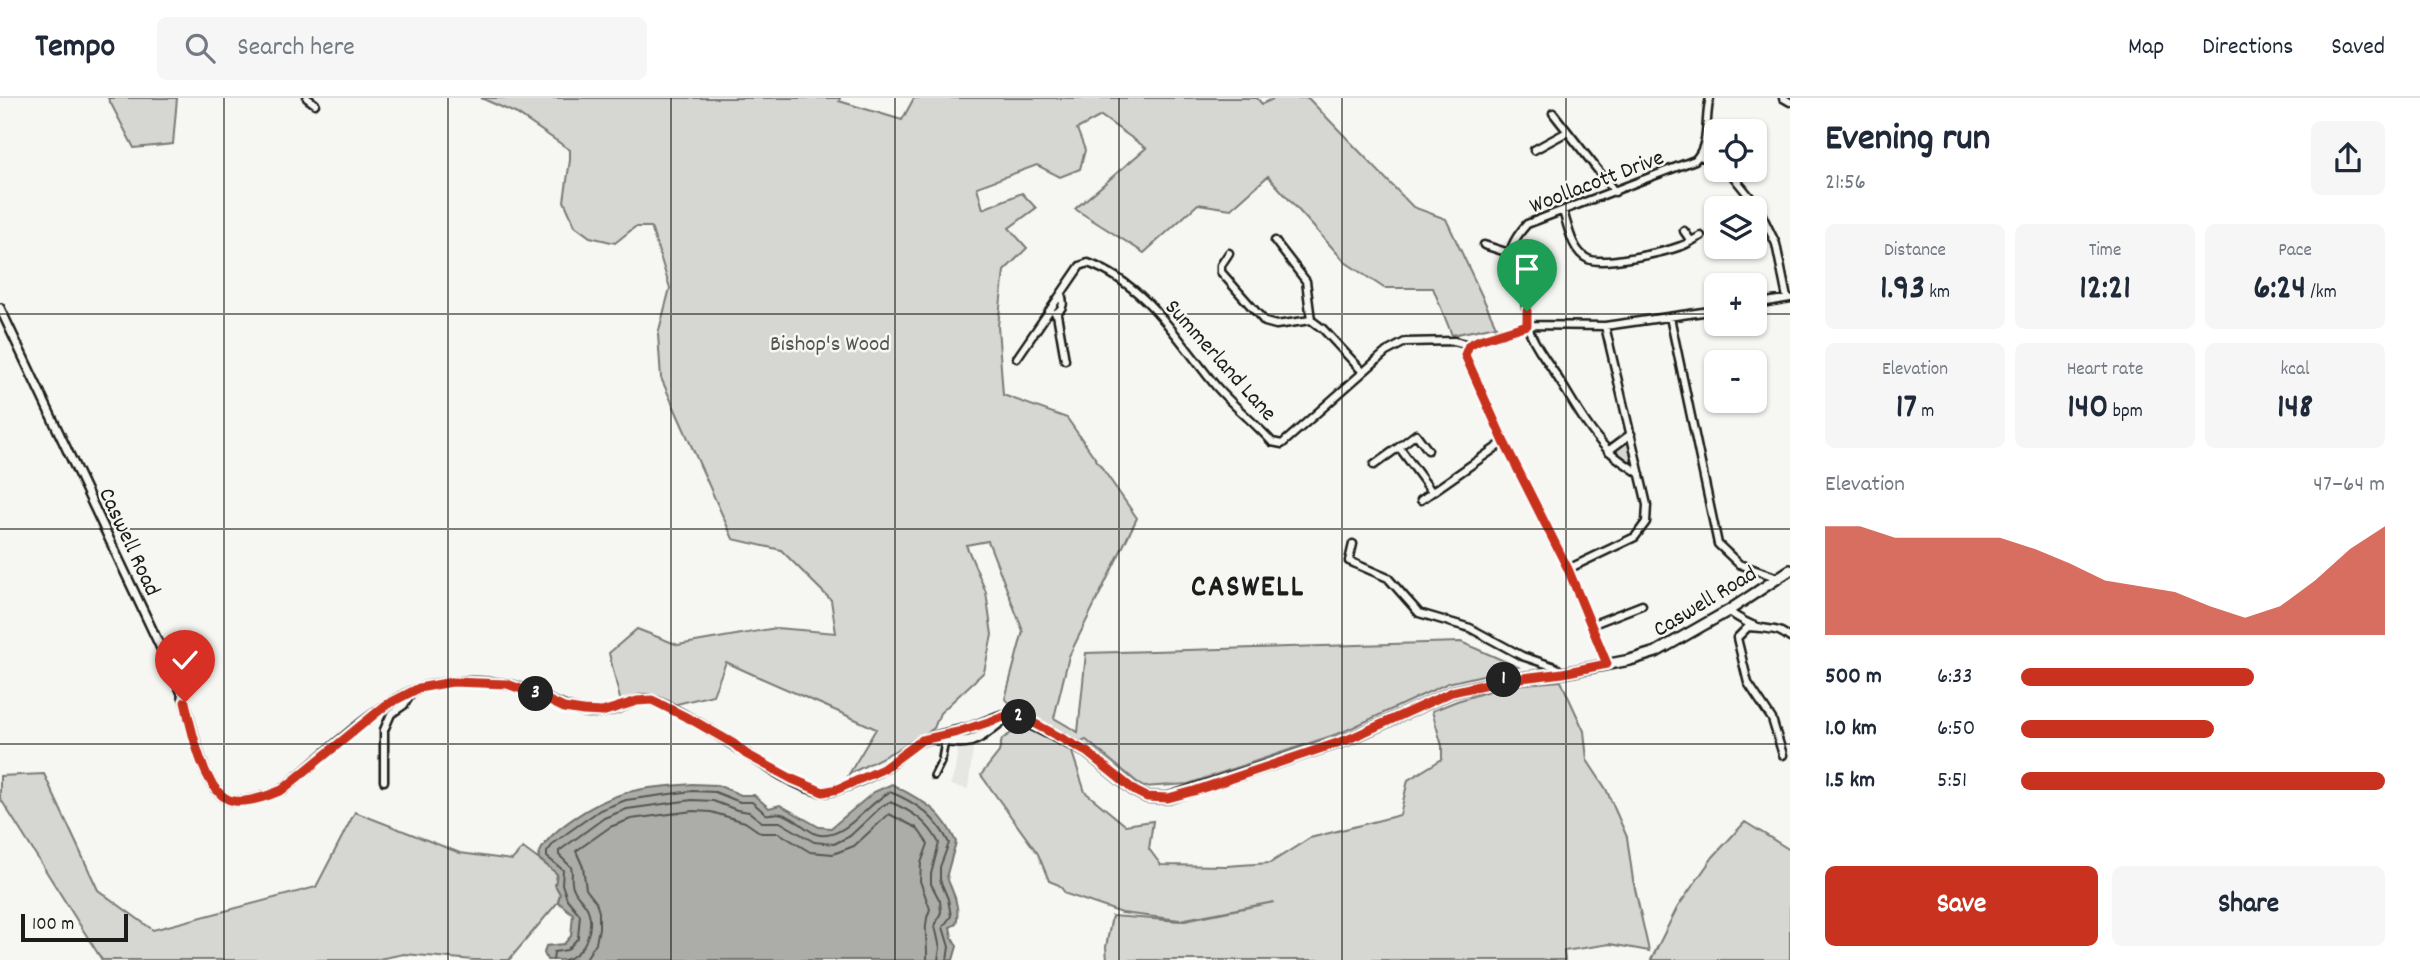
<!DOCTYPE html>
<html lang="en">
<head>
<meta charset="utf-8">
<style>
  body { margin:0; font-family:Dekko,sans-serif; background:#f6f6f7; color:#1f2937; height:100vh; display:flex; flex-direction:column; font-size:26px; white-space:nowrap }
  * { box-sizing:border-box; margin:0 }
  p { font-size:23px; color:#747a83 }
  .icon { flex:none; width:38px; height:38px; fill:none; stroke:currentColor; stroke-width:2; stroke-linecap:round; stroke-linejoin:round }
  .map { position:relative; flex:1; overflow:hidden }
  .details { display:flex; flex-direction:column; background:#fff; width:630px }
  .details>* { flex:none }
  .fabs { position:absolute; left:1704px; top:21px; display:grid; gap:14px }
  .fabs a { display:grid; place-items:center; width:63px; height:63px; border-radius:10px; background:#fff; box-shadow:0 2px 5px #0004; font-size:35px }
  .scale { position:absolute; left:21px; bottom:18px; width:107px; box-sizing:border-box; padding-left:7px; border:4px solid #1c1c1c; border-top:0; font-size:19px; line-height:24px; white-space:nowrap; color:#1c1c1c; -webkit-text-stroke:5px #f6f6f2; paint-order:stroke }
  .pin { position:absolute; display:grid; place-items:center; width:60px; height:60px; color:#fff; margin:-72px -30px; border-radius:50% 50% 50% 0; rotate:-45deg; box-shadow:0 0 7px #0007 }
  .pin .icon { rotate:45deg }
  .km { position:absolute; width:35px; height:35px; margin:-18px; border-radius:50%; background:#222; color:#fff; font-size:19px; line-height:35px; text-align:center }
  .round { display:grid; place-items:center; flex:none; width:74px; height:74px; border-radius:10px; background:#f6f6f7 }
  .summary { display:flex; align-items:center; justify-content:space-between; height:119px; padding:0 35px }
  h1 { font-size:38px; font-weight:800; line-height:52px }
  .stats { display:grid; grid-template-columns:repeat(3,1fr); gap:10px; height:119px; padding:7px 35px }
  .stats div { display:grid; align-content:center; border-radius:10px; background:#f6f6f7; text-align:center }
  .stats b { font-size:35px; font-weight:800 }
  .stats small { font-size:19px; font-weight:400 }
  .stats p { font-size:19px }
  .chart { height:196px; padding:14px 35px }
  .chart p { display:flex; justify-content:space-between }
  .chart svg { width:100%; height:126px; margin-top:7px; fill:#c8321e; opacity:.7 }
  .cta { display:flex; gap:14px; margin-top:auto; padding:14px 35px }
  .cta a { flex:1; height:80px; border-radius:10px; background:#c8321e; color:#fff; font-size:28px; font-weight:800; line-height:80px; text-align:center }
  .cta a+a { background:#f6f6f7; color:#1f2937 }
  ul { padding:0 35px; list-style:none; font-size:23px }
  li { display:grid; grid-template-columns:112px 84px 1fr; align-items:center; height:52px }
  li i { height:18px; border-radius:9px; background:#c8321e }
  header { display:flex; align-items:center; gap:42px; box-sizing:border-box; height:98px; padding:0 35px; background:#fff; border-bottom:2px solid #e0e1e3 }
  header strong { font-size:33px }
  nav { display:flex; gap:38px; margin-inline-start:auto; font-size:24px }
  .search { width:490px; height:63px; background:#f6f6f7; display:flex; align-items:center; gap:18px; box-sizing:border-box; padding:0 24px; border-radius:10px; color:#747a83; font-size:26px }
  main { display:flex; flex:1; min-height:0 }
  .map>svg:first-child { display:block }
</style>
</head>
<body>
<header>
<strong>Tempo</strong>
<div class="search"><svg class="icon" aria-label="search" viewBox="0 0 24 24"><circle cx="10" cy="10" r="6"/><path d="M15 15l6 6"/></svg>Search here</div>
<nav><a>Map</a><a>Directions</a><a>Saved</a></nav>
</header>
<main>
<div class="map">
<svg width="1790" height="862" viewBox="0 0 1790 862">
  <rect width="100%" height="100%" fill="#f6f6f2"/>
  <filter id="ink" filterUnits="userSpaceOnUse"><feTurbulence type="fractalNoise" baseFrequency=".0143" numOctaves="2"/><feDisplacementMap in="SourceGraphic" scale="14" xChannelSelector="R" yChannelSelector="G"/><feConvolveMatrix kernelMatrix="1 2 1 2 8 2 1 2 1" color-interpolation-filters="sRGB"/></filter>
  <g filter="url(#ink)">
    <path fill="#e6e6e2" d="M958 649 973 650 968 691 950 687 955 673Z"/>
    <path fill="#d6d6d2" stroke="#797977" stroke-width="2" d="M108 0H177L173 46 134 50Z
      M481 0H840L839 3 902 22 914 0H1257L1262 6 1275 0H1308L1413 109 1446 121 1496 228 1452 237 1433 190H1384L1345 164 1268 78 1231 111 1198 106 1144 155 1075 111 1146 50 1101 18 1077 31 1085 52 1080 71 1060 79 1037 67 977 89 983 111 1022 95 1036 110 1009 130 1027 150 1004 173 998 228 1003 297 1067 320 1137 420 1069 558 1054 620 1078 634 1086 555 1461 544 1518 569 1448 585 1343 634 1188 686 1143 689 1086 642 1070 648 1085 694 1125 727 1153 723 1149 751 1161 767 1226 768 1270 765 1310 740 1400 717 1408 682 1442 661V648L1432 613 1457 603 1509 587 1561 583 1584 633 1587 662 1606 691 1627 739 1633 782 1649 853 1610 846 1564 853 1565 862H1107L1106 849 1112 818 1180 823 1274 804 1180 822 1122 815 1066 796 1059 787 1049 783 1038 756 981 677 999 654 1002 641 1013 634 1025 617 1005 601 1023 533 988 443 966 447 986 494 992 537 984 574 940 615 934 630 917 642 849 676 876 631C826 607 776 588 726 564L713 597 673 607 655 599 644 598 621 605 609 555 637 531 678 547 776 530 836 535 831 502 781 452 733 441 661 280 658 236 670 190 651 129H635L615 145 590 139 575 128 564 103 570 62V52L517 16Z
      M1626 343H1629L1632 360 1631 365 1614 353 1613 350Z
      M44 676 98 792 153 832 316 789 355 714 460 755 512 762 523 750 557 775 560 796 558 804 509 862H474L404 856 374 862H102L0 700V678Z
      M1745 724 1790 752V862H1651L1677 810 1713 759Z"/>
    <path fill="#acaca9" stroke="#727271" stroke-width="2" d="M692 686 717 687 741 697H754L769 710 780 707 819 729 831 730 874 694 892 686C924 705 940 709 956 744L947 776C947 783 950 786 952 792 957 802 959 816 956 826L950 829 952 839 957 848 953 862H547L544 855 546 848 564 846 571 838 573 816 558 804 560 796 555 787 557 776 538 760C544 733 597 704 622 696 644 689 669 688 692 686Z"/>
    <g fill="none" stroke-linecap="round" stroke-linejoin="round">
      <path stroke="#565654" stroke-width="2" d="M553 862 554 854 567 852 578 840 580 817 567 801 562 786 563 772 547 759V754L554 745 570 733 600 712 626 702 692 693 715 694 740 704H752L766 716C771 717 777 714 782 716 795 719 804 731 816 736 843 745 867 705 890 694 916 704 937 720 949 745L940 769V782L948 801 951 818 943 829 949 849 947 862
        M564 862C585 858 597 826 586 808 581 800 573 795 572 785 571 779 573 775 571 769L559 757V753L604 720 627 711 692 702 713 703 737 712 749 714 762 724H780L814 744 834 746 850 738 882 708 890 704C912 713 928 724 939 745L931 776V786L940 803 941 814 935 828 940 850 938 862
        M585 862 596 845 599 830V814L596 804 586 791 583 769 576 753 610 729 631 721 693 713 711 714 745 724 761 735H779L810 754 833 756 854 748 889 716 917 730 928 746 921 765 920 783 930 811C922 829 928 843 927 862"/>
      <g stroke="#1c1c1c" stroke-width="10">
        <path id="pedestrian" d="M942 660 945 643
          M934 678 941 664"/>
      </g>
      <g stroke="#1c1c1c" stroke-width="11">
        <path id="minor" d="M307 0 315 6
          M1783 0 1790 4
          M1553 15 1615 94
          M1534 52 1567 34
          M1699 58 1717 64
          M1728 72 1758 109 1776 146 1787 200
          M1563 113C1568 128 1572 154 1588 161 1603 168 1665 154 1681 148 1688 146 1694 141 1701 138
          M1684 133 1691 143
          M1275 143 1306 183 1311 222 1323 231 1363 274
          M1484 147 1509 155
          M1229 155 1221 167V174L1265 224 1276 227 1311 222
          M1755 206 1790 200
          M1055 215C1064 211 1064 205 1061 196
          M1057 216 1065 262
          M1670 219 1718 446 1739 466 1778 480
          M1469 247 1465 257 1504 344 1568 471 1607 566
          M1017 260 1080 168 1088 165C1146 186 1178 242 1215 287 1232 307 1254 324 1272 344L1282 346 1386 254 1405 244 1454 243 1469 247 1479 242 1527 227 1605 228 1717 212
          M1428 352 1416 336 1399 349 1432 394
          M1608 353 1631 336
          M1374 367 1399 349
          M1640 376C1629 368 1616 361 1606 350 1584 327 1570 297 1552 271 1543 257 1533 245 1528 229 1525 221 1528 212 1525 203 1512 169 1498 158 1527 126L1695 62C1711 46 1704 20 1710 0
          M1421 402 1504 344
          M1353 446 1349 463 1388 480 1419 515 1470 530 1522 558 1555 569 1563 575
          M1568 471 1635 439 1646 424 1647 407 1605 228
          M1728 513C1738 520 1747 526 1758 529 1773 533 1777 529 1790 540
          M1591 527 1642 507
          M1761 530 1748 529 1737 540 1748 585 1772 621 1783 657
          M384 683V632L391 616 404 607 412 594"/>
      </g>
      <g stroke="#1c1c1c" stroke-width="12">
        <path id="tertiary" d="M0 210 175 580C179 588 183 596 185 605 193 629 203 700 235 703 250 704 268 698 282 692 320 661 373 608 417 591 441 582 482 582 506 586 533 590 554 609 581 613 591 615 602 615 612 612 625 609 639 598 652 602 666 606 682 616 695 623 726 640 793 692 824 694 838 694 871 678 883 671 900 661 911 644 931 640"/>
      </g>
      <g stroke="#1c1c1c" stroke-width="14">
        <path id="secondary" d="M931 640 971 630 999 619H1017L1087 654 1135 693 1147 699 1168 700 1349 641 1452 594 1505 582 1563 575 1630 562 1656 554 1728 513 1790 472
          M937 641C972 648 975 643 1002 622"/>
      </g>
      <use href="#pedestrian" stroke="#f6f6f2" stroke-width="4.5"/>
      <use href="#minor" stroke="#f6f6f2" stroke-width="6"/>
      <use href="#tertiary" stroke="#f6f6f2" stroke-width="7"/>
      <use href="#secondary" stroke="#f6f6f2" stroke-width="9"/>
    </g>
  </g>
  <g fill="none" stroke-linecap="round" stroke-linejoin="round" filter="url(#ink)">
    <g stroke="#fff" stroke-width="14">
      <path id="route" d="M185 604C191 629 204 699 234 703 250 705 268 698 282 692L386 607 419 590 452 584 507 586 535 596 564 610 583 613 602 614 637 603 652 602 694 623 734 646 746 656 792 681 823 694 838 691 883 671 922 642 958 634 1010 617 1026 621 1087 654 1135 693 1147 699 1168 700 1194 693 1349 641 1452 594 1505 582 1563 575 1607 566 1568 471 1504 344 1465 257 1469 247 1479 242 1527 227V213"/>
    </g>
    <use href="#route" stroke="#c8321e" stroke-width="9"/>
  </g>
  <path fill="none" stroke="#1c1c1c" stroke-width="2" stroke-opacity="0.55" d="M224 0V862M448 0V862M671 0V862M895 0V862M1119 0V862M1342 0V862M1566 0V862M0 216H1717M1755 216H1790M0 431H1790M0 646H1790"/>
  <g text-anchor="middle" stroke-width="5" stroke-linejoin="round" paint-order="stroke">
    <g font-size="23" fill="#1c1c1c" stroke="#f6f6f2">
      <text transform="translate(1596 82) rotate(-21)" y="8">Woollacott Drive</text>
      <text transform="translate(1222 261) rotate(48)" y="8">Summerland Lane</text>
      <text transform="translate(131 443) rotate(65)" y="8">Caswell Road</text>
      <text transform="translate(1704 502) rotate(-31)" y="8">Caswell Road</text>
    </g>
    <g font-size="23" fill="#545453" stroke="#f6f6f2">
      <text x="830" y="252">Bishop's Wood</text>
    </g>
    <g font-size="30" font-weight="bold" letter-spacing="2" fill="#1c1c1c" stroke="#f6f6f2">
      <text x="1248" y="497">CASWELL</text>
    </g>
  </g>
</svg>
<div class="fabs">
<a><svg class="icon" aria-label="locate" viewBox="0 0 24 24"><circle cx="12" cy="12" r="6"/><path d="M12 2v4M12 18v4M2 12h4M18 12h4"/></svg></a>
<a><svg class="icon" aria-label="layers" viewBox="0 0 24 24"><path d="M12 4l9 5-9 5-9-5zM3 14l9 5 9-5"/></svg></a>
<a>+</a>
<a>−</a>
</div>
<div class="scale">100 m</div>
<div class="pin" style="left:1527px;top:213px;background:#1e9e55"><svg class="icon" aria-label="arrive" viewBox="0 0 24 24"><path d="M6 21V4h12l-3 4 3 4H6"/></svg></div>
<div class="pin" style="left:185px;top:604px;background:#d93025"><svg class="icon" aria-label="check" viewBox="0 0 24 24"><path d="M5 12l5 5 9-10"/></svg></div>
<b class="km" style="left:1504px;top:582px">1</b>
<b class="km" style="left:1019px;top:619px">2</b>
<b class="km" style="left:536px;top:596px">3</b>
</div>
<section class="details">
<div class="summary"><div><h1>Evening run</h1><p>21:56</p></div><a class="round"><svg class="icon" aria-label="share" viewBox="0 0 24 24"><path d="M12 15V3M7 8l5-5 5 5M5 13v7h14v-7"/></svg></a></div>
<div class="stats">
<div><p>Distance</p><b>1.93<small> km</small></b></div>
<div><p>Time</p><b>12:21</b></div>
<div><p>Pace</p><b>6:24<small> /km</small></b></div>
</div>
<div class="stats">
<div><p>Elevation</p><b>17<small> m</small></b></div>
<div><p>Heart rate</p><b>140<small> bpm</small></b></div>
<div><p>kcal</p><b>148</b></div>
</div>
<div class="chart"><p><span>Elevation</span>47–64 m</p>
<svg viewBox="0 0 160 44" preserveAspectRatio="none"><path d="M0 44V6L10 6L20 10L30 10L40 10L50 10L60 14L70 19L80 25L90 27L100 29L110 34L120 38L130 34L140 25L150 14L160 6V44z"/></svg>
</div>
<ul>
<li><b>500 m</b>6:33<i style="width:64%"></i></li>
<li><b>1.0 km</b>6:50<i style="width:53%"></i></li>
<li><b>1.5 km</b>5:51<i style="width:100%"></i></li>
</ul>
<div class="cta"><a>Save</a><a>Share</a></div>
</section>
</main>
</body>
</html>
